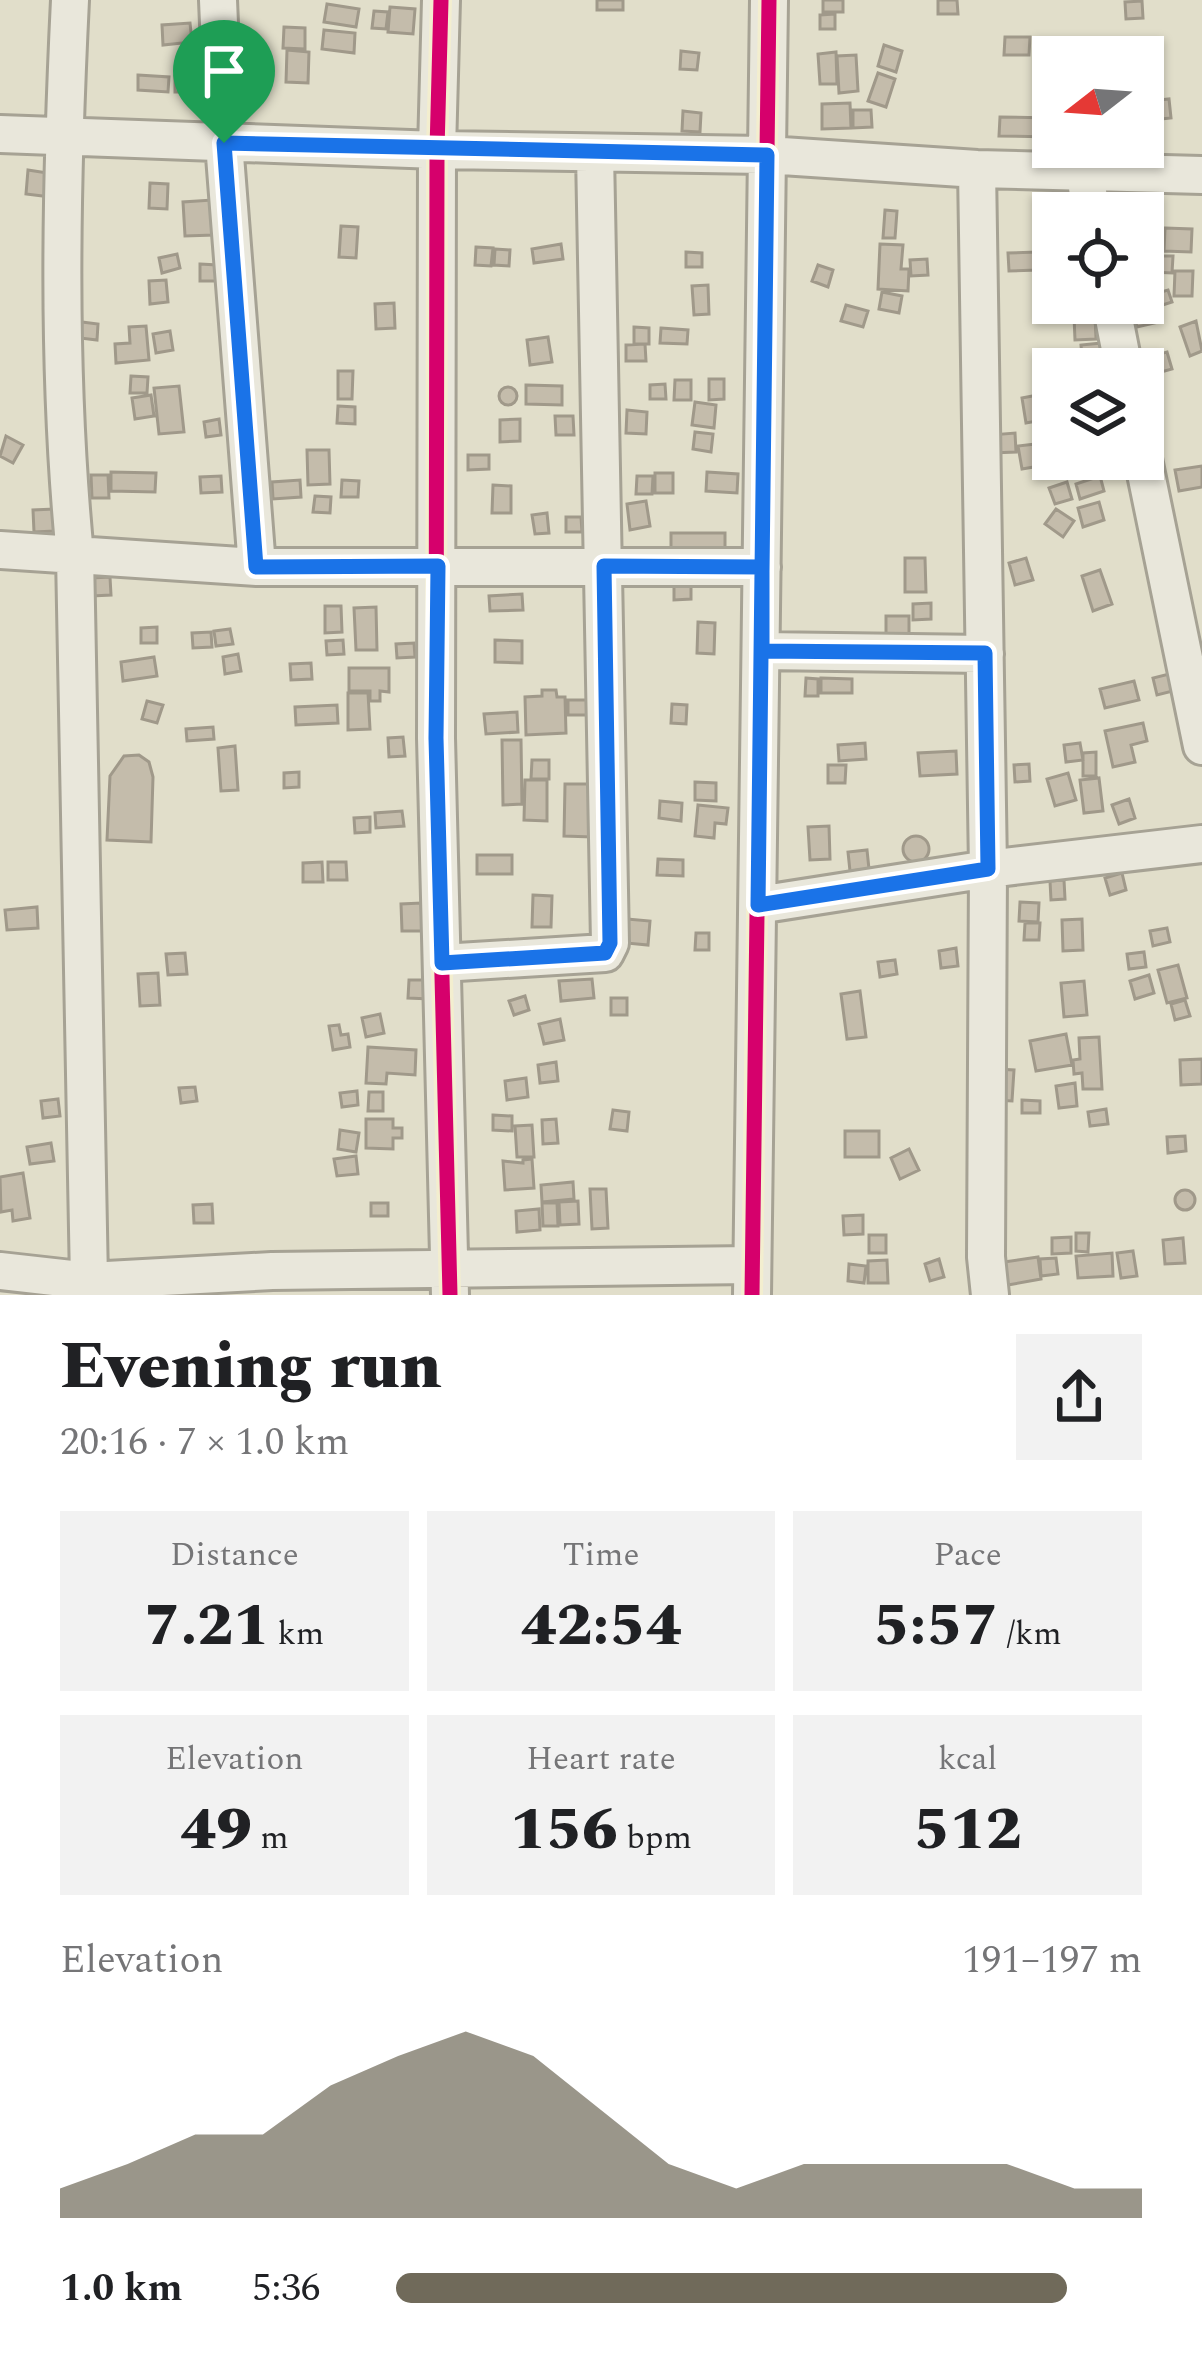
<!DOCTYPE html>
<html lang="en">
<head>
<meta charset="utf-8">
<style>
  body { margin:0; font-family:Spectral,serif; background:#f2f2f2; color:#202124; height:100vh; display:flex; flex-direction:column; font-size:45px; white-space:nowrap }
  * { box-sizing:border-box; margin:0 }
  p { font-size:39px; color:#757577 }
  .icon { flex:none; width:66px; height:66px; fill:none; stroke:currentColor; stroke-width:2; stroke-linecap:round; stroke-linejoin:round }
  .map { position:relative; height:1295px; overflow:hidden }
  .details { display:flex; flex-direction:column; background:#fff; flex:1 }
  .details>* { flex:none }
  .needle { width:78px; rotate:253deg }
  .controls { position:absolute; left:1032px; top:36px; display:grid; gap:24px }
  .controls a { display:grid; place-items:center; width:132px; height:132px; border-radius:0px; background:#fff; box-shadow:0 3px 9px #0004; font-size:60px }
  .pin { position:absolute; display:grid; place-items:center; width:102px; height:102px; color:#fff; margin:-123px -51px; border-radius:50% 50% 50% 0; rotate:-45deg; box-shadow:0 0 12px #0007 }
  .pin .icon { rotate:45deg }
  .round { display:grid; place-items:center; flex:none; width:126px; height:126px; border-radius:0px; background:#f2f2f2 }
  .head { display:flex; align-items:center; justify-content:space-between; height:204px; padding:0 60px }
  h1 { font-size:66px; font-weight:800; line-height:90px }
  .metrics { display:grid; grid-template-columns:repeat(3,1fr); gap:18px; height:204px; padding:12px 60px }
  .metrics div { display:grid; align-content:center; border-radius:0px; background:#f2f2f2; text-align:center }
  .metrics b { font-size:60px; font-weight:800 }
  .metrics small { font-size:33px; font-weight:400 }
  .metrics p { font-size:33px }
  .chart { height:336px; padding:24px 60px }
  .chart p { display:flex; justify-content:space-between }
  .chart svg { width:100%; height:216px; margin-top:12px; fill:#706a5a; opacity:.7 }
  ul { padding:0 60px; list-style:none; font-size:39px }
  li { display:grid; grid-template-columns:192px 144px 1fr; align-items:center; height:90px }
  li i { height:30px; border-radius:15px; background:#706a5a }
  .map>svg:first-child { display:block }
</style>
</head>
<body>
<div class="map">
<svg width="1202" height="1295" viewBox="0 0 1202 1295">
  <rect width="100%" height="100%" fill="#e1deca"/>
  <path fill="#c4bcab" stroke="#a0998a" stroke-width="3" d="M597 0H623V10H597Z
    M823 0H843V12H823Z
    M938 0H957L958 14H938Z
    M1142 1 1143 18 1126 19 1125 2Z
    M327 4 359 9 356 27 324 22Z
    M390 7 415 9 413 34 388 32Z
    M374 11 388 12 386 29 372 28Z
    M835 14V29H820V15Z
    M190 23 192 42 163 45 162 25Z
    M284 27 305 28V49L283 48Z
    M324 30 355 33 354 53 322 49Z
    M1005 37H1030L1029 55H1004Z
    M884 45 902 51 896 72 878 66Z
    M287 50 309 52 308 83 286 82Z
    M681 51 699 53 697 70 680 69Z
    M836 52 837 84H820L818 54Z
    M856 55 858 91 839 93 837 56Z
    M878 73 895 79 886 107 868 101Z
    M138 75 169 77 168 92 138 90Z
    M175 76H191V92H175Z
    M1169 99 1171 118 1151 120 1149 101Z
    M850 103 851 128 822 129V104Z
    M853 110H871L872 127 853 128Z
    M683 111 701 113 700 132 682 131Z
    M1000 117 1053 118V137L999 136Z
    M28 170 54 174 51 197 26 194Z
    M150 183 168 184 167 209 149 208Z
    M212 200 214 235 185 236 183 202Z
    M885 210 897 211 895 238H883Z
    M341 226 358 227 356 258 339 257Z
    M1165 228 1192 229 1191 252 1164 251Z
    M1143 232H1162V253H1143Z
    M561 244 563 259 534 263 532 249Z
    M880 244 903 245 901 269H909L908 291 878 289Z
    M476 247 493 248 491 266 475 265Z
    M495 249 510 250 509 266 494 265Z
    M686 252 702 253V267H686Z
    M1037 252V270L1009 271 1008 253Z
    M177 254 180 268 162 273 159 258Z
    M1152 256H1173L1172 273 1152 272Z
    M927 259 928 275 911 276 910 260Z
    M200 264 217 265V281H200Z
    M818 265 833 270 828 287 812 281Z
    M1175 271H1193L1192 296H1174Z
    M166 280 168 302 150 304 149 281Z
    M708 285 709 314 694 315 692 286Z
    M1168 290 1172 302 1153 308 1150 295Z
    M882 292 902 296 899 313 879 309Z
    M394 303 395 328 376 329 375 304Z
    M846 305 868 311 863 327 841 321Z
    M1155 308 1159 322 1137 327 1133 314Z
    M1095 314 1096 339 1075 340 1074 316Z
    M1196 321 1202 351 1190 356 1180 327Z
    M82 322 98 324 97 340 80 338Z
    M146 326 149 360 116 363 115 344 130 343 129 327Z
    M634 327 649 328V344H634Z
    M661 328 688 330 687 344 660 343Z
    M170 331 173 350 156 353 153 334Z
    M548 337 552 362 530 365 527 340Z
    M1102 343 1104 369H1083L1081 345Z
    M645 344 646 361H626V345Z
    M1167 352 1172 369 1154 374 1148 357Z
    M338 371H353L352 399H338Z
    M131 376 148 377 147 393H130Z
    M709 379H724V399L709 400Z
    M675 380H691V400H674Z
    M665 384 666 399H650V385Z
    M526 385 562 386V405L526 404Z
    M179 386 184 432 159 434 154 388Z
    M499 396a9 9 0 1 1 18 0a9 9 0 1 1-18 0Z
    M1053 392V418L1026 423 1022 398Z
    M151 395 154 416 135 419 132 398Z
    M695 402 716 405 714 428 692 425Z
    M338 406 355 407V424L337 423Z
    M627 410 647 412 646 434 626 433Z
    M555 416H573L574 435H556Z
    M219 419 221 435 206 437 204 422Z
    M520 419V441L500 442V420Z
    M695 432 713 434 711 452 693 449Z
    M1015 433 1016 452 992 453 990 435Z
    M6 436 23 445 13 463 0 456Z
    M1053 442 1057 463 1022 469 1018 446Z
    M307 450H329L330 484 308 485Z
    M468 455H489V469L468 470Z
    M1202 466V487L1179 491 1175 470Z
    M111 472 156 473 155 492 111 491Z
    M707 472 738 474 737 493 706 491Z
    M655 473H673V493H655Z
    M91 475H108L109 498H92Z
    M221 476 222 492 201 493 200 477Z
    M637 476H653L652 494H636Z
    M1100 476 1104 491 1080 499 1076 484Z
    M300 480 301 497 273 499 272 482Z
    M342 480 359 481 358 497H341Z
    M1067 482 1072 499 1055 504 1049 488Z
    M493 485 511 486V513H492Z
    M315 496 331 497 330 513 313 512Z
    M646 501 650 526 630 530 627 504Z
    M1099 502 1104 520 1083 527 1078 508Z
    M54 509 55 531 34 532 33 510Z
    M1056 509 1074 521 1063 537 1045 524Z
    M547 513 549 533 535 534 532 515Z
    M566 517H581L582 532H566Z
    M671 533H725V549L671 550Z
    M905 558H925L926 592H905Z
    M1026 558 1033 580 1015 585 1009 563Z
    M1100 570 1112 604 1093 611 1082 576Z
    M110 577 111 595 92 596 91 578Z
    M674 584H691V599L674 600Z
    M522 594 523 610 490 611 489 596Z
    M931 603V619L913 620V604Z
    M325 606H341L342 632 325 633Z
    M376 607 377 650H356L354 608Z
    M886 616H909V644H886Z
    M698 622 715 623 714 654 697 653Z
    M157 627V643H141V628Z
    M230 629 233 644 216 646 214 631Z
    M211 632 212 647 193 648 192 633Z
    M343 640 344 654 327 655 326 641Z
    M495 640 522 641V663L495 662Z
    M414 643 415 657 397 658 396 644Z
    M238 654 241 671 225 674 223 657Z
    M154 657 157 676 123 681 121 662Z
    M311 663 312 679 291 680 290 664Z
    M349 668H389V692L380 691V701H370V691H349Z
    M1169 674 1173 691 1157 695 1153 678Z
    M806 678 818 679V696H805Z
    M821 678 852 679V693H821Z
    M1134 681 1139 700 1105 708 1100 689Z
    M542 690H556L557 697H565L566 733 526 735 525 697 542 696Z
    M348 693H368L370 729 348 730Z
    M568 700H591V715H568Z
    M147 701 163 705 157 723 142 719Z
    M672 704 687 705 686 724 671 723Z
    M337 705 338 723 296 725 295 707Z
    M517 712 518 732 486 734 484 714Z
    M1143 723 1147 741 1131 745 1135 762 1113 767 1105 731Z
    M213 727 214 739 187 741 186 729Z
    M403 737 405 756 389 757 388 738Z
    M502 740H521L522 804 503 805Z
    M865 743 866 759 839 761 838 745Z
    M1080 743 1083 760 1066 762 1064 745Z
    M235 746 238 790 221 791 218 748Z
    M956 751 957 774 920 776 918 753Z
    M1096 752V776H1083V753Z
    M139 755 149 762 153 777 151 842 107 840 110 776 124 756Z
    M532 760H549V779H531Z
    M1029 764 1030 781 1015 782 1014 765Z
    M828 765H846L845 783H828Z
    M299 772V787L284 788V773Z
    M1068 773 1076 800 1055 806 1047 779Z
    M1099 778 1103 811 1084 813 1080 780Z
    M525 780H547V821L524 820Z
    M695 782 716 783V801L695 800Z
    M565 784H592V837L564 836Z
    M1129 799 1135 818 1119 824 1112 805Z
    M660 801 682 803 681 821 659 818Z
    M698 805 728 808 726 824 715 823 714 838 695 836Z
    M402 811 404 826 376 828 375 813Z
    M370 817V832L355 833 354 818Z
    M829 826 830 859 810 860 808 827Z
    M903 849a13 13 0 1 1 26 0a13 13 0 1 1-26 0Z
    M867 850 869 869 850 871 848 852Z
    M477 855H512V874H477Z
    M658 859 683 860V876L657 875Z
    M322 862 323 882H303V863Z
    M328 862H346L347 880H328Z
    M1122 873 1126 890 1110 895 1105 878Z
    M1064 880 1065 899 1051 900 1050 881Z
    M533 895 552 896 551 927H532Z
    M1020 902 1039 903 1038 922 1019 921Z
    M421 903 422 931H402L401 904Z
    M37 907 38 928 7 930 5 910Z
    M627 919 650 921 648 945 626 943Z
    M1082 919 1083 950 1063 951 1062 920Z
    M1025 923H1040L1039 940H1024Z
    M1167 928 1170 942 1153 946 1150 931Z
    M696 933H709V950H695Z
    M956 948 958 966 941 968 939 951Z
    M1144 952 1146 967 1129 969 1127 954Z
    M185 953 187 974 168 975 166 954Z
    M895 960 897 974 880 977 878 962Z
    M1178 965 1187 998 1167 1003 1158 970Z
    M158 973 160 1005 140 1006 138 974Z
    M1149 975 1154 993 1135 999 1130 981Z
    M592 979 594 998 561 1001 559 981Z
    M409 980H430V999L408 998Z
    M1084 981 1087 1015 1064 1017 1061 983Z
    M860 991 866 1037 847 1039 841 994Z
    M525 996 529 1010 514 1015 509 1001Z
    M611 998H627V1015H611Z
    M1185 1000 1190 1016 1175 1020 1171 1004Z
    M380 1014 384 1033 366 1037 362 1018Z
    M560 1019 564 1040 544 1044 539 1024Z
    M339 1025 341 1035 348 1034 350 1047 333 1050 329 1026Z
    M1066 1034 1072 1065 1036 1071 1030 1041Z
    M1099 1037 1102 1089H1083L1082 1073 1074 1074 1073 1060 1080 1059 1079 1038Z
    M368 1047 416 1050 415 1075 387 1073 386 1084 366 1083Z
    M1202 1059V1084L1181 1085 1180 1060Z
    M556 1062 558 1081 540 1083 538 1065Z
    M996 1069 1014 1070 1012 1101 994 1100Z
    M526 1078 528 1097 507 1100 505 1081Z
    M1075 1083 1077 1106 1059 1108 1056 1086Z
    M195 1087 197 1101 181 1103 179 1088Z
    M357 1091 358 1105 342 1107 340 1093Z
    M369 1092H383V1111H368Z
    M58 1099 60 1116 43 1118 41 1101Z
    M1022 1100 1040 1101V1113H1022Z
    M1106 1109 1108 1124 1090 1126 1088 1112Z
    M613 1110 629 1112 627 1131 610 1129Z
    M493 1115 512 1116V1131L493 1130Z
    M366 1119H393V1128H402V1138H393V1149L366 1148Z
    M556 1119 558 1143 543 1144 542 1120Z
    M532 1125 534 1157H517L515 1126Z
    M340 1130 359 1133 356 1152 338 1149Z
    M845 1131H879V1157H845Z
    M1185 1136 1186 1151 1168 1153 1167 1137Z
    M51 1143 54 1161 30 1164 27 1147Z
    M909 1149 919 1170 900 1179 891 1158Z
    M356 1156 358 1174 337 1176 334 1159Z
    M532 1159 534 1188 505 1190 503 1161 523 1163V1160Z
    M23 1173 30 1218 13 1221 12 1210 1 1212 0 1177Z
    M573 1182 574 1199 542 1202 541 1185Z
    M590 1189H606L608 1228 592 1229Z
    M1175 1200a10 10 0 1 1 20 0a10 10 0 1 1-20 0Z
    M578 1201 579 1224 560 1225 559 1202Z
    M371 1203H388V1216H371Z
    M542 1203H557L558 1226H543Z
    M212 1204 213 1223H194L193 1205Z
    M539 1209 540 1230 517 1232 516 1211Z
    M863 1215V1234L844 1235 843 1216Z
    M1076 1233H1089L1088 1252 1076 1251Z
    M869 1235H886V1253H869Z
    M1071 1237V1253L1052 1254V1238Z
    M1183 1238 1185 1263 1165 1264 1163 1240Z
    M1133 1251 1137 1276 1121 1278 1117 1253Z
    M1112 1253 1113 1276 1078 1278 1076 1256Z
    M1038 1257 1041 1279 1008 1285 1004 1262Z
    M1056 1258 1058 1274 1041 1276 1040 1259Z
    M939 1259 944 1277 930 1281 925 1264Z
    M887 1260 888 1283H868V1261Z
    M849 1264 866 1266 864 1283 848 1281Z"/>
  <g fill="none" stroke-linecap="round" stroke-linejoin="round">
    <g stroke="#a6a294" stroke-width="42">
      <path id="minor" d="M70 0C61 185 57 371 75 555L89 1281
        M218 0 224 143 257 567
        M441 0 437 150 436 738 450 1295
        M0 134 437 150 767 155 977 169 1202 175
        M977 169 988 869 986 1257 990 1295
        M1084 172 1092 213
        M1111 303 1124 369
        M1143 459 1202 746
        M0 550 257 567H762
        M762 651 985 654
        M758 905 988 869 1202 844
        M442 963 605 953 610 943 595 153
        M0 1271 89 1281 272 1271 751 1265
        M752 1295 769 0"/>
    </g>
    <use href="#minor" stroke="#e9e7db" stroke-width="36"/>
    <g stroke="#f3eecf" stroke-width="22">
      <path id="cycleway" d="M441 0 437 150 436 738 450 1295
        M752 1295 769 0"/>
    </g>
    <use href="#cycleway" stroke="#d6006c" stroke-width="15"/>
  </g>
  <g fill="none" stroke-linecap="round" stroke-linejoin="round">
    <g stroke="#fff" stroke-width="24">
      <path id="route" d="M224 143 256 567 438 566 436 738 442 963 605 953 610 943 604 566 762 567V651L985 653 988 869 758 905 767 155 224 143"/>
    </g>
    <use href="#route" stroke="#1a73e8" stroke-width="15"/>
  </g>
</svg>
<div class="controls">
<a><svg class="needle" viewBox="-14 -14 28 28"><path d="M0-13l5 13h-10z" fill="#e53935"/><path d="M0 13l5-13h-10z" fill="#757577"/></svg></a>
<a><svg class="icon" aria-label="locate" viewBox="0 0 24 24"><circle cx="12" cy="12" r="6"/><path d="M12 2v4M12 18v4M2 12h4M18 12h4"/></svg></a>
<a><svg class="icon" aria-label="layers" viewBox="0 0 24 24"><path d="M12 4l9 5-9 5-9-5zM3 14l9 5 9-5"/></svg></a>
</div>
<div class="pin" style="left:224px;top:143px;background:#1e9e55"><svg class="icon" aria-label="arrive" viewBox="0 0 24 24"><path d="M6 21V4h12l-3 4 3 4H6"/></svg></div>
</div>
<section class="details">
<div class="head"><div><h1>Evening run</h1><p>20:16 · 7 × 1.0 km</p></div><a class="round"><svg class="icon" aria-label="share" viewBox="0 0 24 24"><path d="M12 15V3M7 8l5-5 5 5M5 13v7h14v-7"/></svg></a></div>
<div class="metrics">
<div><p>Distance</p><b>7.21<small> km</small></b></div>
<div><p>Time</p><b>42:54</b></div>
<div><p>Pace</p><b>5:57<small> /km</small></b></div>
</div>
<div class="metrics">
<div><p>Elevation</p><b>49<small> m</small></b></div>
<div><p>Heart rate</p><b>156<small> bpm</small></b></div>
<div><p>kcal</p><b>512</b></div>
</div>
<div class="chart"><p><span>Elevation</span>191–197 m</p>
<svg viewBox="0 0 160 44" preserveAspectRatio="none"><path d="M0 44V38L10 33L20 27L30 27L40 17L50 11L60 6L70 11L80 22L90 33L100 38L110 33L120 33L130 33L140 33L150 38L160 38V44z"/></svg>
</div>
<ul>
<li><b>1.0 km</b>5:36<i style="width:90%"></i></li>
</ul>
</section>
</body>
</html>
